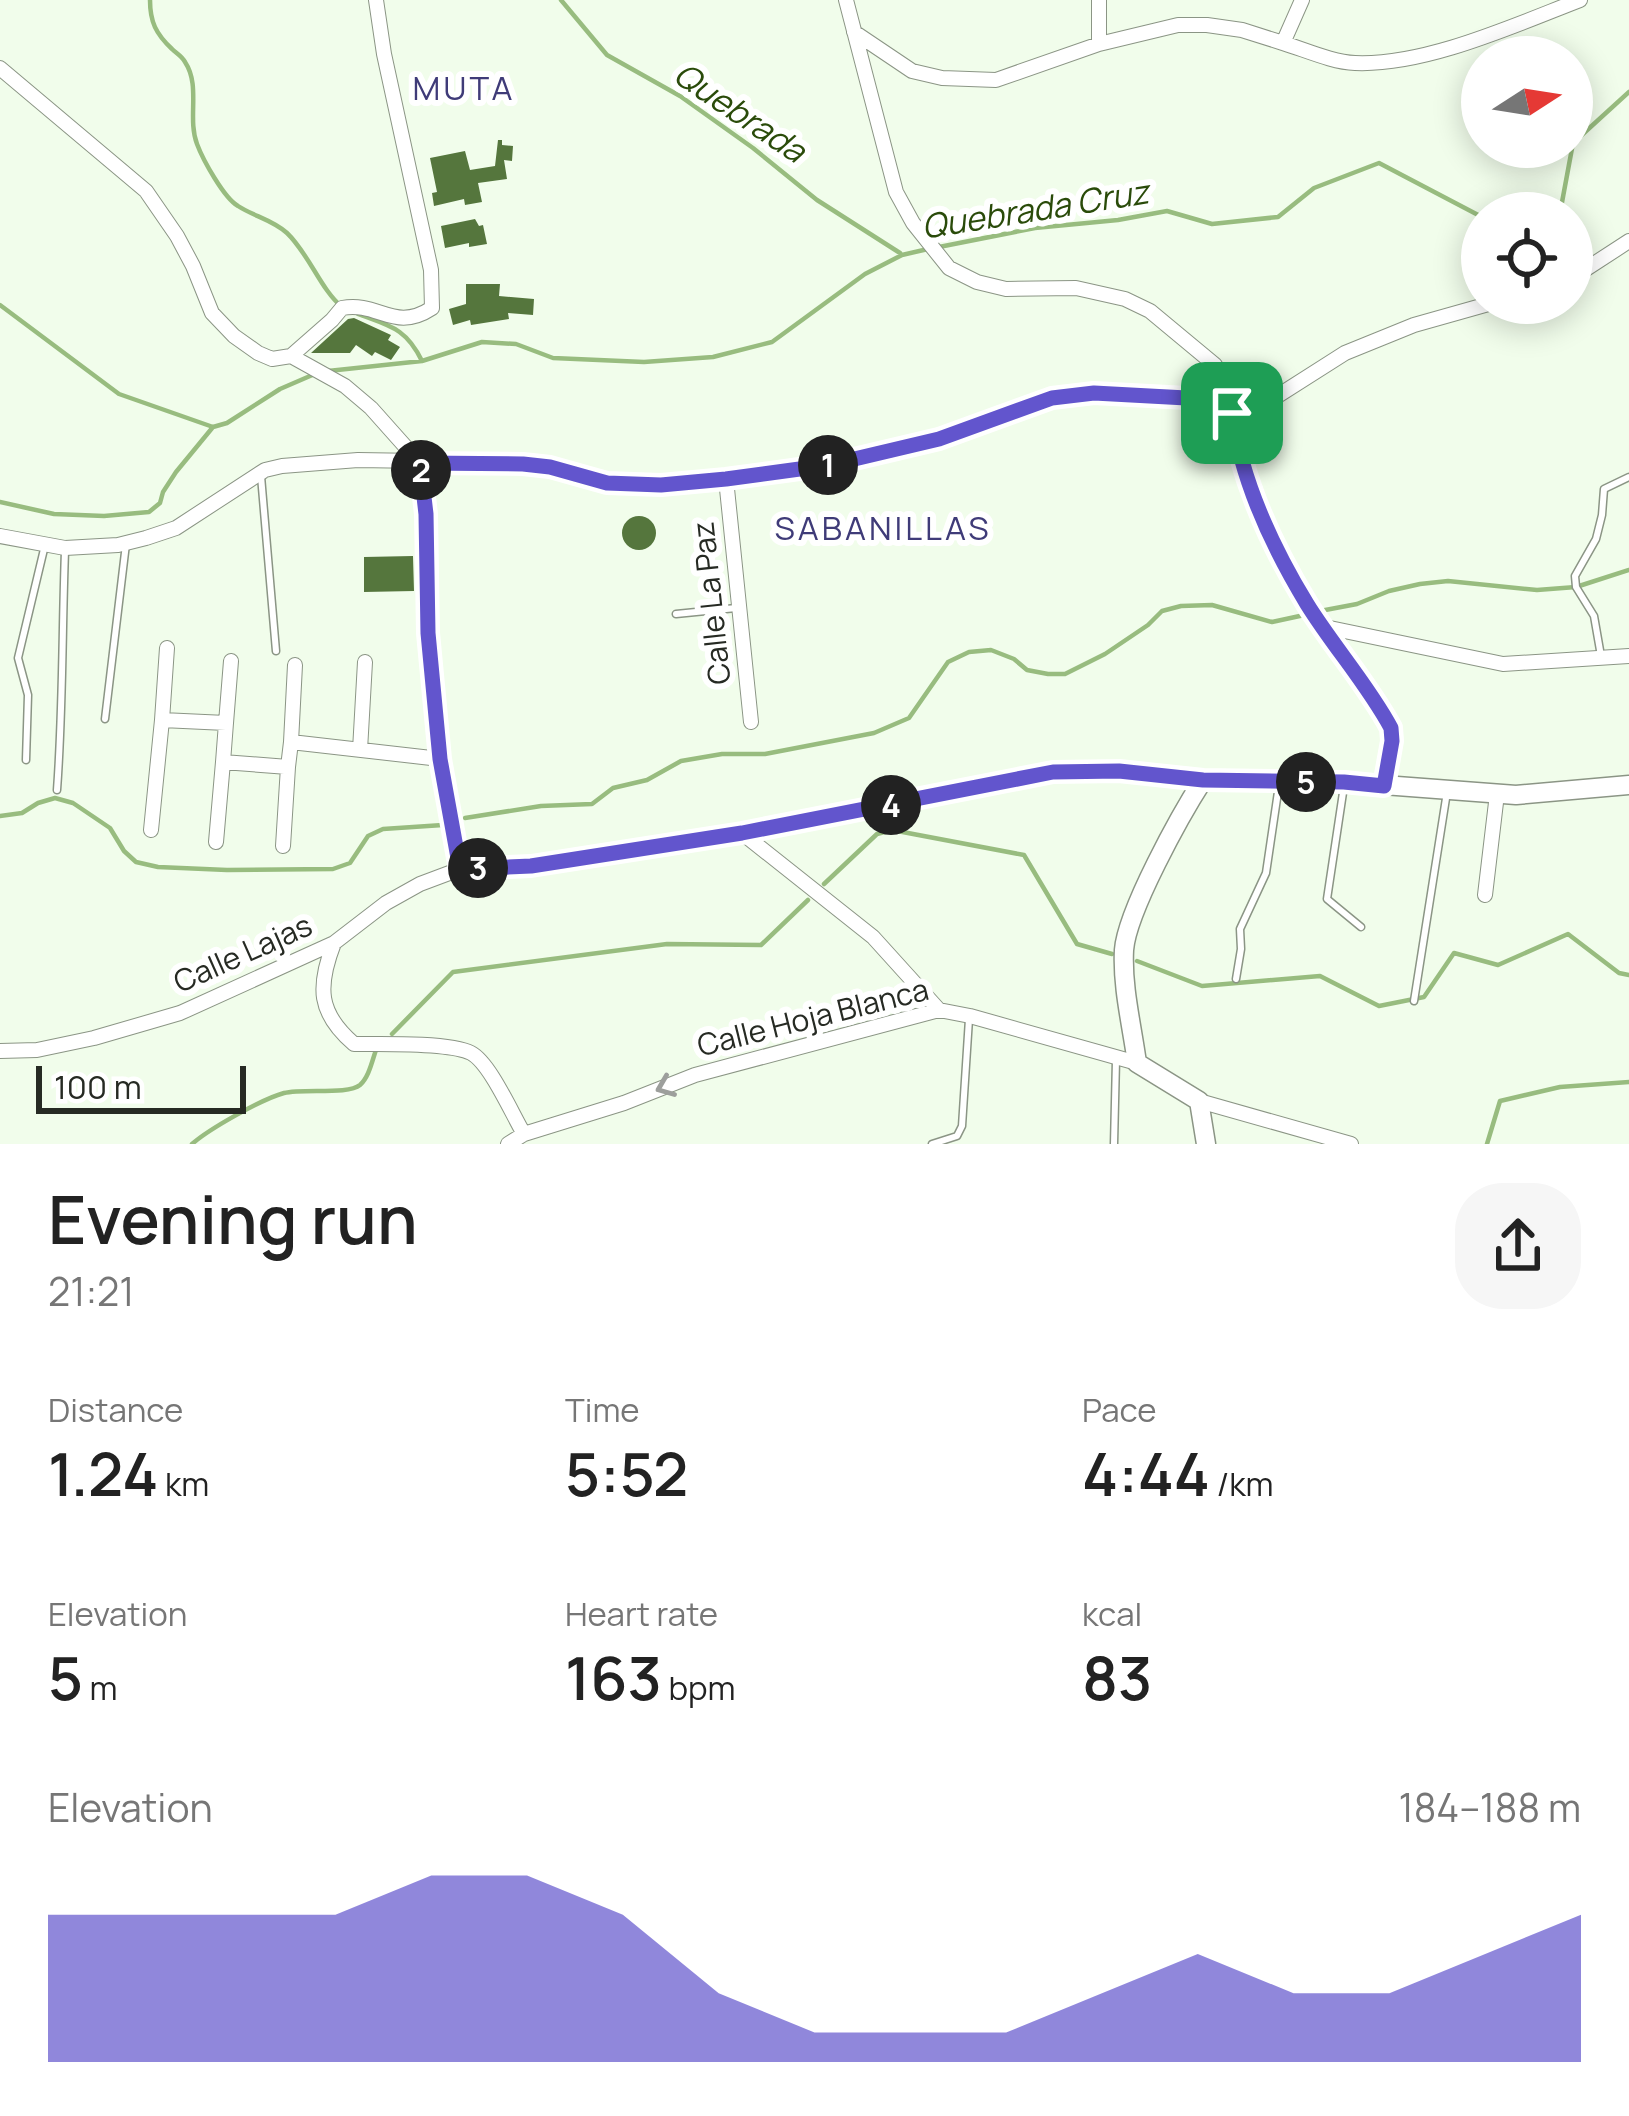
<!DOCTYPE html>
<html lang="en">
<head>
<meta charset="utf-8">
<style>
  body { margin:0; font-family:Manrope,sans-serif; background:#f6f6f6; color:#222; height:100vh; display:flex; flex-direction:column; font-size:45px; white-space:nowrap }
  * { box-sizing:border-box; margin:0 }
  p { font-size:39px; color:#767676 }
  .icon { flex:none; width:66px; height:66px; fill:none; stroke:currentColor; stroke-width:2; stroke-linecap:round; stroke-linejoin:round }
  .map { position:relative; height:1144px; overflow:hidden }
  .sheet { display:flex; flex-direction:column; background:#fff; flex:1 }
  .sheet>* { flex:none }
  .needle { width:78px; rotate:78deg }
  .tools { position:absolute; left:1461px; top:36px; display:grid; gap:24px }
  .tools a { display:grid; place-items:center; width:132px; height:132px; border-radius:50%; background:#fff; box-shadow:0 6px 30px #0003; font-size:60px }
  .scale { position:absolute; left:36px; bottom:30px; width:210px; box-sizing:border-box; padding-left:12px; border:6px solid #262a23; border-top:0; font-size:33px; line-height:42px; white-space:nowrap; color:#262a23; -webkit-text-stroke:9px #fff; paint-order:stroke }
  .pin { position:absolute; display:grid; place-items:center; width:102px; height:102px; color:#fff; margin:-51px; border-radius:24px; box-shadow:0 6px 18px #0006 }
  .km { position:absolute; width:60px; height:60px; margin:-30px; border-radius:50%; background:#222; color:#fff; font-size:33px; line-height:60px; text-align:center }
  .round { display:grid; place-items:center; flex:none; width:126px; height:126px; border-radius:48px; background:#f6f6f6 }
  .head { display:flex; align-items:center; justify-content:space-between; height:204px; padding:0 48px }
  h1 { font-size:66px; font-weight:600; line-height:90px }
  .stats { display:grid; grid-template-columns:repeat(3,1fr); gap:18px; height:204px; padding:12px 48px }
  .stats div { display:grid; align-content:center }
  .stats b { font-size:60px; font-weight:600 }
  .stats small { font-size:33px; font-weight:400 }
  .stats p { font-size:33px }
  .chart { height:336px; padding:24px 48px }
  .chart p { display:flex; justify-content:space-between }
  .chart svg { width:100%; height:216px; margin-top:12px; fill:#6255cd; opacity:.7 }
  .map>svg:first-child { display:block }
</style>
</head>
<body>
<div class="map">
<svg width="1629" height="1144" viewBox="0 0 1629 1144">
  <rect width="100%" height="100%" fill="#f1fdeb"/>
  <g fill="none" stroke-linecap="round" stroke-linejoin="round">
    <path stroke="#98bc7f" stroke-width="4.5" d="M150 0C150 22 156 34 172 49 176 53 182 56 185 62 201 86 187 118 197 144 203 160 224 198 238 206 253 216 273 220 287 233 309 254 321 290 342 307
      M561 0 607 55 680 96 753 148 817 200 900 253
      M1560 213 1573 143 1629 92
      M939 247 1035 228 1118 220 1167 211 1212 224 1278 217 1314 188 1379 163 1482 217
      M0 305 119 394 213 427 227 423 280 389 317 373
      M358 314C390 326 406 328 422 361
      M328 371 422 361 482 342 516 344 553 358 644 362 713 357 772 342 865 274 902 255 928 249
      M0 502 54 514 104 516 149 512 160 503 163 492 176 472 213 427
      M1320 611 1357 604 1389 591 1420 584 1448 581 1537 590 1576 587 1629 570
      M0 816 22 813 38 803 55 798 73 803 110 828 124 851 136 862 158 867 227 870 333 869 350 863 368 836 383 829 443 825
      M465 818 541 806 592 804 613 788 647 780 681 761 722 754H765L874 733 909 718 948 662 969 652 991 650 1014 659 1027 670 1048 674H1065L1105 654 1148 625 1162 611 1181 606 1212 605 1272 622 1309 614
      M824 884 877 834 892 830 1024 855 1077 944 1112 954
      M1137 961 1202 986 1320 976 1379 1006 1424 997 1454 953 1498 965 1568 934 1619 973 1629 975
      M392 1034 453 972 667 944 761 945 808 900
      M192 1144C209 1129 262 1099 284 1093 303 1088 348 1095 360 1085 369 1077 372 1061 376 1050
      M1487 1144 1500 1101 1560 1087 1629 1082"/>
  </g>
  <path fill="#55763d" d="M498 140H502V145L513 146 512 161 504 160 507 179 478 183 482 202 465 205 464 199 434 206 432 193 437 192 430 158 465 151 470 170 495 166Z
    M475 219 479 226 483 225 487 244 469 247V243L445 248 441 226Z
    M466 284H500L499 296 534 299 533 315 508 313 509 319 471 325 470 320 453 325 449 309 466 304Z
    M354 318 391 335 388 340 400 347 391 360 375 352 372 356 356 345 350 353H311L348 319Z
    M622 533a17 17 0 1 1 34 0a17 17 0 1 1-34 0Z
    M413 556 414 591 364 592V557Z"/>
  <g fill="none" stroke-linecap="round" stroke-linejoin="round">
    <g stroke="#8b9585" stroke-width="9">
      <path id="service" d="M261 476 276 651
        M676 614 736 608
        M1601 656 1594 616 1576 587 1575 576 1596 539 1602 515 1604 489 1629 477
        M105 719 126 544
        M26 760 28 695 18 658 45 545
        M1344 786 1327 899 1361 927
        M57 790C63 710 62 631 65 551
        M1236 979 1241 949 1240 929 1266 873 1279 785
        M1414 1001 1447 792
        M932 1144 957 1136 962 1126 969 1019
        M1114 1144 1116 1060"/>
    </g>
    <g stroke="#8b9585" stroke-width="16">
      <path id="minor" d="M846 0 896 192 913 223 949 268 977 282 1006 289 1076 288 1125 299 1150 311 1215 365 1227 384 1237 446 1263 515 1287 568 1309 608 1325 627 1391 728 1392 741 1384 786
        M1099 0V44
        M854 32 912 71 942 78 996 80 1099 44 1178 25H1207L1242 30 1283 43 1302 0
        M1283 43C1306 50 1332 62 1355 63 1425 66 1515 25 1580 0
        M0 68 146 191 177 236 193 266 212 313 234 336 258 353 272 359 291 356 345 386 371 408 420 463
        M1572 274 1586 269 1629 241
        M291 356 332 320 342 308C379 301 394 333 432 308L431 270 384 54 376 0
        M420 463 426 514 428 633 440 759 460 869
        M726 479 751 722
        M0 536 65 548 118 545 146 538 176 528 265 470 282 466 358 460 482 462 550 467 607 483 661 485 828 465 939 439 1051 397 1094 393 1205 399 1232 413 1257 409 1345 353 1414 325 1492 303
        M1325 627 1503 664 1629 656
        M162 720 167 648
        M226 723 231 661
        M291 742 295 665
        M360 750 365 662
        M151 830 162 720 226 723 223 762 288 767 291 742 440 759
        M742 833 873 937 939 1010
        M216 842 223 762
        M283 846 288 767
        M1485 895 1497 794
        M334 943C317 987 318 1013 354 1044 379 1044 450 1042 471 1053 490 1063 512 1114 524 1134
        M0 1051 37 1050 94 1038 180 1013 334 943 386 903 420 884 460 869 531 867 742 833 1053 772 1119 771 1203 780
        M1199 1101 1351 1144
        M508 1144 524 1134 624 1103 695 1075 939 1010 970 1016 1137 1063"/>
    </g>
    <g stroke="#8b9585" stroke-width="21">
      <path id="secondary" d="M1206 1144 1199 1101 1137 1063C1132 1026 1122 987 1124 950 1127 911 1181 814 1203 780L1344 782 1516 795 1629 785"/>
    </g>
    <use href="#service" stroke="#fff" stroke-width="6"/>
    <use href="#minor" stroke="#fff" stroke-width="14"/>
    <use href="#secondary" stroke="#fff" stroke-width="18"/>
  </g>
  <defs><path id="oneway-chevron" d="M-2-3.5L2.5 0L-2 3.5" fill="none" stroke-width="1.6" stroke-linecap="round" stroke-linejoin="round" transform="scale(3)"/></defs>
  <use stroke="#9d9f9c" href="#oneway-chevron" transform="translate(665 1087) rotate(158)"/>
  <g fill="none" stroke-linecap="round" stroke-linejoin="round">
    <g stroke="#fff" stroke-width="24">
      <path id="route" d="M1094 393 1205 399 1232 413C1241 479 1273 548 1307 604 1333 646 1368 685 1391 728L1392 741 1384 786 1344 782 1203 780 1119 771 1053 772 742 833 531 866 460 869 440 759 428 633 426 514 420 463 523 464 550 467 607 483 661 485 726 479 829 465 939 439 1052 398Z"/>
    </g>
    <use href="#route" stroke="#6255cd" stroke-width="15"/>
  </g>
  <g text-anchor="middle" stroke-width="12" stroke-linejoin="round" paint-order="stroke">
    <g font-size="30" fill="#262a23" stroke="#fff">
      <text transform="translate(712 603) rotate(-96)" y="10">Calle La Paz</text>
      <text transform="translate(243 954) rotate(-24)" y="10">Calle Lajas</text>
      <text transform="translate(813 1018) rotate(-14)" y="10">Calle Hoja Blanca</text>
    </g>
    <g font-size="33" letter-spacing="3" fill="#3f3b78" stroke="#fff">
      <text x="464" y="100">MUTA</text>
      <text x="883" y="540">SABANILLAS</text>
    </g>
    <g font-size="33" font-style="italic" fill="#2a4b0a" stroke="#fff">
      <text transform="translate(740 112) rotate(34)" y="12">Quebrada</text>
      <text transform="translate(1035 209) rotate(-9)" y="12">Quebrada Cruz</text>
    </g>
  </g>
</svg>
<div class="tools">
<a><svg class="needle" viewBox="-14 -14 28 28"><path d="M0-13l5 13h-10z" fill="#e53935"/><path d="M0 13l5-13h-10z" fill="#767676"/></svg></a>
<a><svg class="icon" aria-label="locate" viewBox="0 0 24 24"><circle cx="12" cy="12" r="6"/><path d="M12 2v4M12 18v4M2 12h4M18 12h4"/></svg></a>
</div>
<div class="scale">100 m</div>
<div class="pin" style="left:1232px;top:413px;background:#1e9e55"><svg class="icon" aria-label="arrive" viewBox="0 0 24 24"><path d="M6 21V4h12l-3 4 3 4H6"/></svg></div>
<b class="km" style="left:828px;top:465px">1</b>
<b class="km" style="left:421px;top:470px">2</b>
<b class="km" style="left:478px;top:868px">3</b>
<b class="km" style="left:891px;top:805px">4</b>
<b class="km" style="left:1306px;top:782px">5</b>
</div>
<section class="sheet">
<div class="head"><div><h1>Evening run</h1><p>21:21</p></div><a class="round"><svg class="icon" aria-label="share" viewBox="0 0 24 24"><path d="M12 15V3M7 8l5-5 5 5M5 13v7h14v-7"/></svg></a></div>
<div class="stats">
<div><p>Distance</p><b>1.24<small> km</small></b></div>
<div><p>Time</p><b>5:52</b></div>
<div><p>Pace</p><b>4:44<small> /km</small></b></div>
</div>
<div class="stats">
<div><p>Elevation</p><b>5<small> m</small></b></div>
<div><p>Heart rate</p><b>163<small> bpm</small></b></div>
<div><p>kcal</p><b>83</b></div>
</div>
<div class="chart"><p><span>Elevation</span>184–188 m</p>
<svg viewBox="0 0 160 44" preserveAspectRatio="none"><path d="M0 44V14L10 14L20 14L30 14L40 6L50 6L60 14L70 30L80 38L90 38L100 38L110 30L120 22L130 30L140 30L150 22L160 14V44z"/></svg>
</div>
</section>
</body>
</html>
